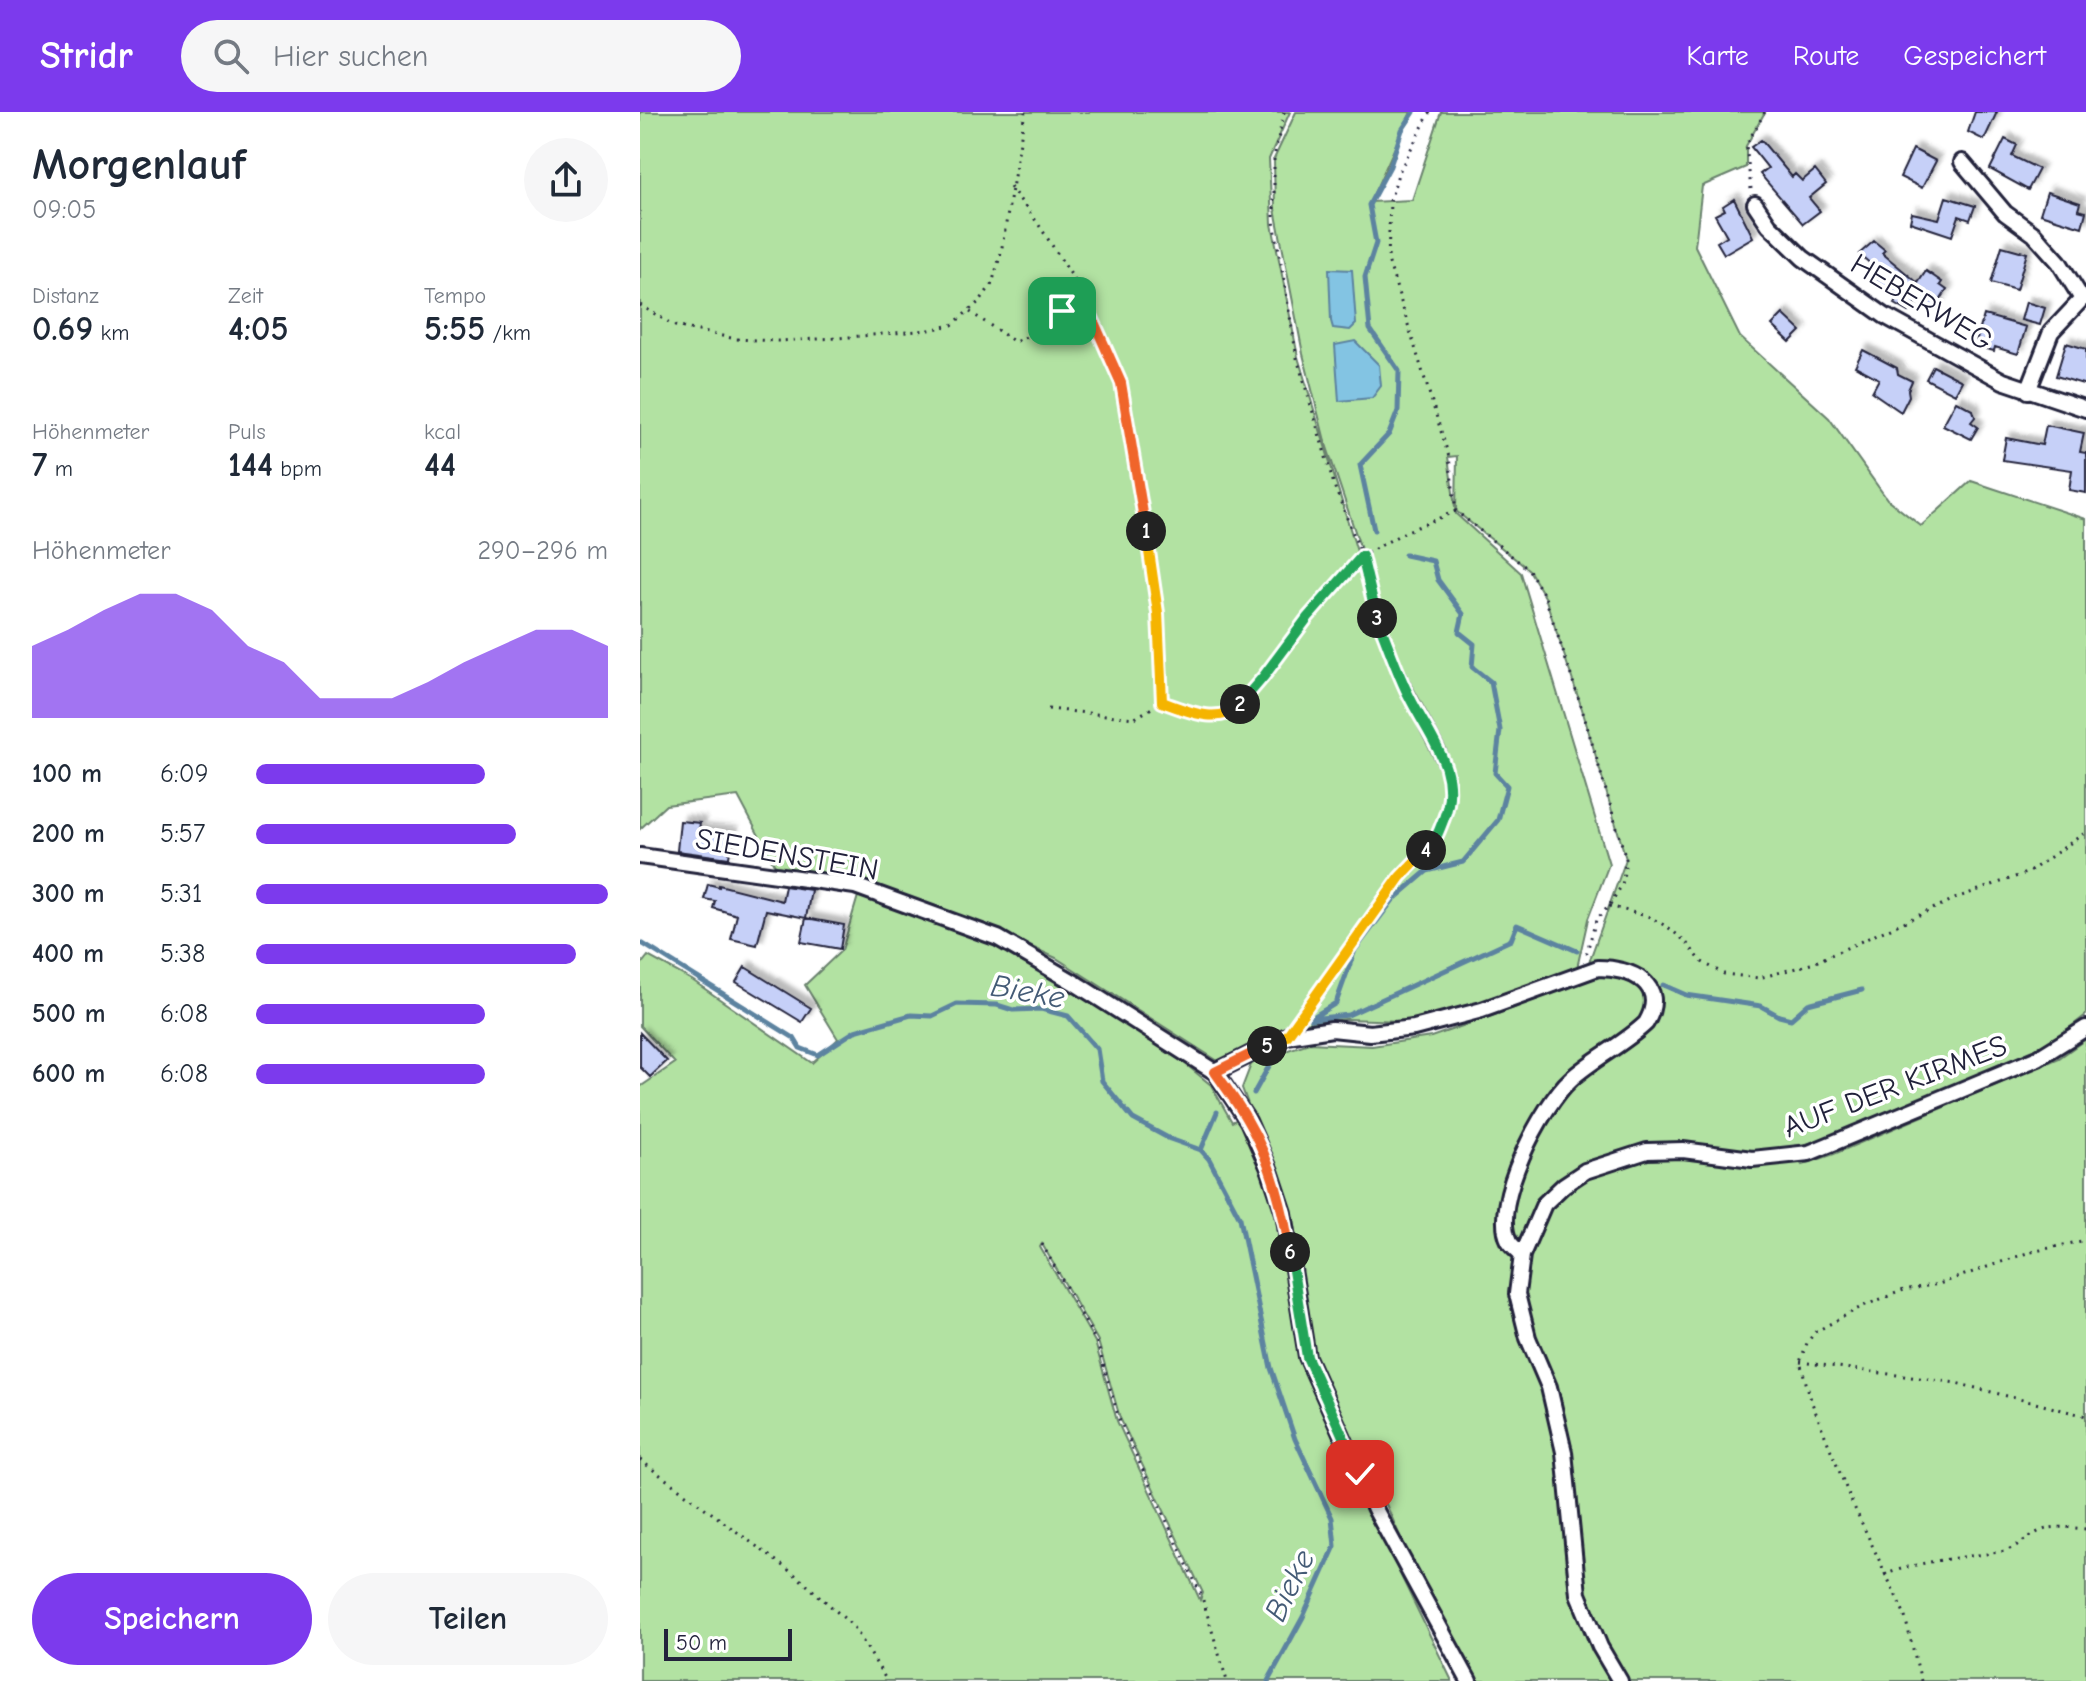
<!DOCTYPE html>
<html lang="de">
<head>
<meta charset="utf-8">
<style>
  body { margin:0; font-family:"Comic Neue",sans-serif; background:#f6f6f7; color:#1f2937; height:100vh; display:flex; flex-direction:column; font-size:30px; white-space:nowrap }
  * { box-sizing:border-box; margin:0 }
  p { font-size:26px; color:#747a83 }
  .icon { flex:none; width:44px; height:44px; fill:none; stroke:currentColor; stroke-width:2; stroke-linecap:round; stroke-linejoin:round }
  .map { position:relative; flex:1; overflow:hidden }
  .details { display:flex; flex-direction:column; background:#fff; width:640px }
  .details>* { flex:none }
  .scale { position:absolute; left:24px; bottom:20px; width:128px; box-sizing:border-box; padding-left:8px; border:4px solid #22223b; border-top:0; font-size:22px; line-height:28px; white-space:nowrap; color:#22223b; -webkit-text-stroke:6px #fff; paint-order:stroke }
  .pin { position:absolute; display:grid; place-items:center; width:68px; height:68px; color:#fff; margin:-34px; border-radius:16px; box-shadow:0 4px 12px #0006 }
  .km { position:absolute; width:40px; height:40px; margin:-20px; border-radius:50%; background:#222; color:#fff; font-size:22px; line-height:40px; text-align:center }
  .round { display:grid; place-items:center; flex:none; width:84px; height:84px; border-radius:42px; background:#f6f6f7 }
  .headline { display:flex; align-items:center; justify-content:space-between; height:136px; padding:0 32px }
  h1 { font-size:44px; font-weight:700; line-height:60px }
  .stats { display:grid; grid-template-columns:repeat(3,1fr); gap:12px; height:136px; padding:8px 32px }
  .stats div { display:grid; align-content:center }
  .stats b { font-size:34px; font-weight:700 }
  .stats small { font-size:22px; font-weight:400 }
  .stats p { font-size:22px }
  .chart { height:224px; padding:16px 32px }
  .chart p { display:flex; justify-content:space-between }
  .chart svg { width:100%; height:144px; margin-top:8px; fill:#7c3aed; opacity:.7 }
  .primary-button { display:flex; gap:16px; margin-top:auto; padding:16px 32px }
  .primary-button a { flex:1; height:92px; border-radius:48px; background:#7c3aed; color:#fff; font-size:32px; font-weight:700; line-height:92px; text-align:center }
  .primary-button a+a { background:#f6f6f7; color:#1f2937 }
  ul { padding:0 32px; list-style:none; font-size:26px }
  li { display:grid; grid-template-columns:128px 96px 1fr; align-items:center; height:60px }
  li i { height:20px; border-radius:10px; background:#7c3aed }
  header { display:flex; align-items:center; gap:48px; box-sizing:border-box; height:112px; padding:0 40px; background:#7c3aed; color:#fff }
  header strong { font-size:38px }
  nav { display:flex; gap:44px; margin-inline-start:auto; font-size:28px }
  .search { width:560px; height:72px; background:#f6f6f7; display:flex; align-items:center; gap:20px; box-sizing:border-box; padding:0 28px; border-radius:44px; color:#747a83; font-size:30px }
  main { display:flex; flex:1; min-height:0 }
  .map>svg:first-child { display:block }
</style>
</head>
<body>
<header>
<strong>Stridr</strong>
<div class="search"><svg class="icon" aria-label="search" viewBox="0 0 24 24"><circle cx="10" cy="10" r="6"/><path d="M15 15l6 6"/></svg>Hier suchen</div>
<nav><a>Karte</a><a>Route</a><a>Gespeichert</a></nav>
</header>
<main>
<section class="details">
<div class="headline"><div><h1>Morgenlauf</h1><p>09:05</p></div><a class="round"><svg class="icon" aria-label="share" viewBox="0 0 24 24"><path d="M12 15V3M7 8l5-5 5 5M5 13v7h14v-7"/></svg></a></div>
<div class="stats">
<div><p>Distanz</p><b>0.69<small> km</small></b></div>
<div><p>Zeit</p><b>4:05</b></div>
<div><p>Tempo</p><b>5:55<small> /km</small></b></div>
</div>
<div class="stats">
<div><p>Höhenmeter</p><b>7<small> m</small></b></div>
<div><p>Puls</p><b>144<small> bpm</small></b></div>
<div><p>kcal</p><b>44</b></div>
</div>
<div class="chart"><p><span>Höhenmeter</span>290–296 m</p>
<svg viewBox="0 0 160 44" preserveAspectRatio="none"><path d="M0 44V22L10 17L20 11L30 6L40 6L50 11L60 22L70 27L80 38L90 38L100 38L110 33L120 27L130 22L140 17L150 17L160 22V44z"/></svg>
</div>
<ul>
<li><b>100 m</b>6:09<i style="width:65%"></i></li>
<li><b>200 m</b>5:57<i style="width:74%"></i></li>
<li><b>300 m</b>5:31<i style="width:100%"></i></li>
<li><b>400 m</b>5:38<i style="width:91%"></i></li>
<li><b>500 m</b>6:08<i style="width:65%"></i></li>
<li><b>600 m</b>6:08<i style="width:65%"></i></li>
</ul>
<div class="primary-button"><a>Speichern</a><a>Teilen</a></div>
</section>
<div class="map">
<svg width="1446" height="1569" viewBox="0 0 1446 1569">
  <defs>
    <filter id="shadow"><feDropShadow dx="5.5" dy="-5.5" stdDeviation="2" flood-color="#0004"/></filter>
  </defs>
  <rect width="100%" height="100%" fill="#fff"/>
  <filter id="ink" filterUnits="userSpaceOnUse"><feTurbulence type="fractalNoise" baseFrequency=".0125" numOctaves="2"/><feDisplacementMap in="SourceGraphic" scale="16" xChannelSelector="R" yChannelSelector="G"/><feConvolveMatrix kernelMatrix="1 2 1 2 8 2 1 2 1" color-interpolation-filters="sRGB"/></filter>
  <g filter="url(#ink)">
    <path fill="#b2e2a2" stroke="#6a826e" stroke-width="2" fill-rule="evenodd" d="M0 0H650L629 47 632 112 658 245 718 443 728 494 781 620 808 673 793 728 757 764 643 921 578 949 416 846 359 820 216 765 135 754 98 684 26 693 0 717Z
      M656 0H771L730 90 772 88 801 0H1125L1106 34V55L1062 74 1055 134 1100 225 1189 306 1247 387 1281 414 1331 369 1446 407V903L1407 933 1195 1023 1150 1037 1162 1053 1194 1042 1419 946 1446 927V1569H823L746 1392 731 1402 812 1569H0V975L35 951 0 914V854L8 844 52 868 172 951 198 927 165 873 202 838 218 784 215 778 352 831 485 912 543 950 571 973 592 1010 611 1000 602 976 612 950 669 931 732 934 791 925 874 896 944 864 986 747 942 597 905 485 889 458 816 399 817 344 808 345 816 402 881 461 969 752 948 807 937 856 841 892 763 909 706 907 664 911 760 768 798 730 811 701 813 673 806 637 757 546 685 329 663 242 635 97 634 47ZM402 1132 458 1229 480 1306 563 1481 560 1488 477 1309 455 1230 400 1135Z"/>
    <path fill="#83c4e3" stroke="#5c83a0" stroke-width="2" d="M689 157 712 158 716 212 710 218 693 216 691 209Z
      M715 229 739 253 741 274 732 286 699 289 695 233Z"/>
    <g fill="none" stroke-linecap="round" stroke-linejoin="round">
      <path stroke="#5c83a0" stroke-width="5" d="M734 418 720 353 749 322 758 299 759 259 730 217 725 165 736 131 729 93 750 54 762 18 774 0
        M0 830 154 926 160 936 178 943 215 919 271 903 292 904 317 892 357 893 373 898 401 897 428 904 457 937 462 969 493 1007 530 1027 561 1038 569 1047 600 1106 631 1256 655 1327 692 1406 695 1434 663 1505 628 1569
        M1023 873 1046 883 1121 894 1139 904 1151 907 1168 892 1222 878
        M670 907 696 891 715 838 753 788 787 759 823 750 858 708 867 674 855 661 860 618 851 570 832 555 834 532 819 520 823 502 798 468 793 449 765 443
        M671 907 708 903 871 828 877 813 937 839
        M614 981 634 945
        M561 1038 577 1000"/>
    </g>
    <path fill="#c6d0f8" stroke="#22223b" stroke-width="2" filter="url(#shadow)" d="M1335 0H1357L1344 28 1328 20Z
      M1365 27 1377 33 1372 44 1399 57 1388 78 1350 57Z
      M1121 28 1152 65 1155 62 1162 69 1175 58 1186 72 1169 86 1180 99 1163 112 1120 62 1128 56 1111 35Z
      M1273 37 1296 49 1282 76 1260 65Z
      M1407 80 1440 91 1438 98 1446 100 1442 115 1400 102Z
      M1306 85 1335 94 1330 108 1319 104 1312 124 1270 110 1272 101 1299 107Z
      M1094 87 1113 125 1084 142 1077 130 1087 124 1075 103 1085 98 1083 94Z
      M1234 129 1245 138 1242 141 1278 171 1286 159 1302 170 1300 173 1307 178 1294 198 1277 188 1269 200 1255 192 1257 189 1226 160 1232 153 1219 142Z
      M1362 134 1387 141 1376 178 1351 171Z
      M1386 190 1405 196 1400 213 1381 208Z
      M1143 202 1161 219 1150 230 1132 213Z
      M1344 203 1386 215 1378 242 1355 235 1354 239 1335 234Z
      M1426 231 1446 237V273L1416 264Z
      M1223 238 1257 256 1258 262 1272 269 1268 278 1269 284 1261 300 1232 280 1239 267 1215 254Z
      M1293 254 1322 269 1315 282 1286 267Z
      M1316 289 1333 298 1335 305 1331 310 1338 315 1331 327 1303 313Z
      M1406 313 1444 321 1440 340 1446 341V381L1429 378 1432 358 1362 348 1366 326 1402 333Z
      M40 709 60 711 59 718 92 721 89 746 37 739Z
      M68 772 79 775V773L142 789 145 774 171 778 166 806 204 813 200 837 161 830 166 806 126 798 117 833 91 827 97 803 73 796 75 789 64 787Z
      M105 855 171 896 162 910 96 870Z
      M0 921 27 949 10 965 0 955Z"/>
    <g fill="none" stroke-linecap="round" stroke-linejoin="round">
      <g stroke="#22223b" stroke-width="20">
        <path id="minor" d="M1322 50 1365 101 1394 122 1419 150 1442 187
          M1115 92 1129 113 1163 146 1245 204 1363 269 1446 297
          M1388 279 1411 220 1442 187 1446 186
          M0 744 215 774 358 826 435 871 575 960 608 1009 630 1059 644 1101 667 1245 735 1397 829 1569
          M575 960 647 924 692 917 730 921 774 916 842 898 958 856C991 856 1029 872 1006 911 983 933 954 946 931 967 902 993 850 1092 869 1129 872 1134 879 1139 882 1143
          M980 1569 960 1535 938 1482 924 1340 909 1275 888 1226 877 1182 882 1143 904 1092 924 1073 945 1059 1007 1039 1043 1038 1112 1047 1169 1041 1398 946 1446 916"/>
      </g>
      <path stroke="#22223b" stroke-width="3" stroke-dasharray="2 6" stroke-linecap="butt" d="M644 0 634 45V109L657 246 695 376 722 444 734 498 770 586 803 645 811 674 810 692 795 729 760 765 659 907
        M790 0 758 62 750 89 748 148 809 345 816 399 889 458 905 485 942 597 986 747 982 773 969 794 956 808 946 843
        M370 75 397 110 446 186 481 271 518 501 522 590
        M1111 77 1106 33 1125 0
        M0 193 35 214 96 227 138 229 198 226 289 218 312 213 340 189 352 172 361 141 385 0
        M330 200 375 230 402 218 422 199 450 201
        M408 597 495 606 522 590 565 604 594 598 624 564 668 505 722 444 765 420 816 399
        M969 794 1010 805 1029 816 1045 829 1062 850 1084 862 1119 866 1171 852 1319 785 1389 760 1446 720
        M402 1132 457 1231 479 1307 562 1485 587 1569
        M1160 1250 1316 1271 1446 1304
        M0 1348 158 1465 214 1515 247 1569
        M1244 1463C1281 1448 1321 1446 1359 1440 1376 1438 1388 1423 1403 1418 1417 1413 1431 1416 1446 1417
        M1281 1569 1264 1501 1210 1386 1172 1291 1160 1250 1167 1231 1175 1220 1223 1194 1264 1178 1299 1172 1387 1141 1446 1128"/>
      <use href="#minor" stroke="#fff" stroke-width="14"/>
    </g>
  </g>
  <g fill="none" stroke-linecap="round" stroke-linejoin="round" filter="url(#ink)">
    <g stroke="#fff" stroke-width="16">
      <path id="split-1" d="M422 199 450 201 481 271 506 419"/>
    </g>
    <g stroke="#fff" stroke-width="16">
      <path id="split-2" d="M506 419 518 501 522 590C545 598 580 615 600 592"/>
    </g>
    <g stroke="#fff" stroke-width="16">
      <path id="split-3" d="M600 592 624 564 668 505 722 444 737 506"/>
    </g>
    <g stroke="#fff" stroke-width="16">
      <path id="split-4" d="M737 506C748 532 757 561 770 586 790 626 822 660 804 706 799 719 796 729 786 738"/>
    </g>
    <g stroke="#fff" stroke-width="16">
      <path id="split-5" d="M627 934 647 924 760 765 786 738"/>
    </g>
    <g stroke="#fff" stroke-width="16">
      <path id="split-6" d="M627 934 575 960C586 976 598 991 607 1008 631 1048 643 1095 650 1140"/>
    </g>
    <g stroke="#fff" stroke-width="16">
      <path id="split-7" d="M650 1140 667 1245 720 1362"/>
    </g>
    <use href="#split-1" stroke="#f0652b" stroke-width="10"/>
    <use href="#split-2" stroke="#f5b400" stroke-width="10"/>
    <use href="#split-3" stroke="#22a559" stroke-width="10"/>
    <use href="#split-4" stroke="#22a559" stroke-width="10"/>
    <use href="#split-5" stroke="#f5b400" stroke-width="10"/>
    <use href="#split-6" stroke="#f0652b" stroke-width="10"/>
    <use href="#split-7" stroke="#22a559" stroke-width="10"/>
  </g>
  <g text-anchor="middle" stroke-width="7" stroke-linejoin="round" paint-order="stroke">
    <g font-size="30" fill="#22223b" stroke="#fff">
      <text transform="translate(1282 190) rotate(31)" y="10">HEBERWEG</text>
      <text transform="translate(147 742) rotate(10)" y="10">SIEDENSTEIN</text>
      <text transform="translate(1255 974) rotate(-21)" y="10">AUF DER KIRMES</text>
    </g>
    <g font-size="32" font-style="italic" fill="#445b76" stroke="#fff">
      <text transform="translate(388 879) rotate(10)" y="11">Bieke</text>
      <text transform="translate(649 1473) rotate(-64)" y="11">Bieke</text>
    </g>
  </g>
</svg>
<div class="scale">50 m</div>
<div class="pin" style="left:422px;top:199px;background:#1e9e55"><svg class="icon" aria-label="arrive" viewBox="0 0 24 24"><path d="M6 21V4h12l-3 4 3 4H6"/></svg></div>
<div class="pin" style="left:720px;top:1362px;background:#d93025"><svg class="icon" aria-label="check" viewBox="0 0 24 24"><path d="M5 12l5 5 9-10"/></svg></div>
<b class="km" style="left:506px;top:419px">1</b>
<b class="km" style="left:600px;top:592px">2</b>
<b class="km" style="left:737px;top:506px">3</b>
<b class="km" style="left:786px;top:738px">4</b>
<b class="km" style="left:627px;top:934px">5</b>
<b class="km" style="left:650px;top:1140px">6</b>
</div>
</main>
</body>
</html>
